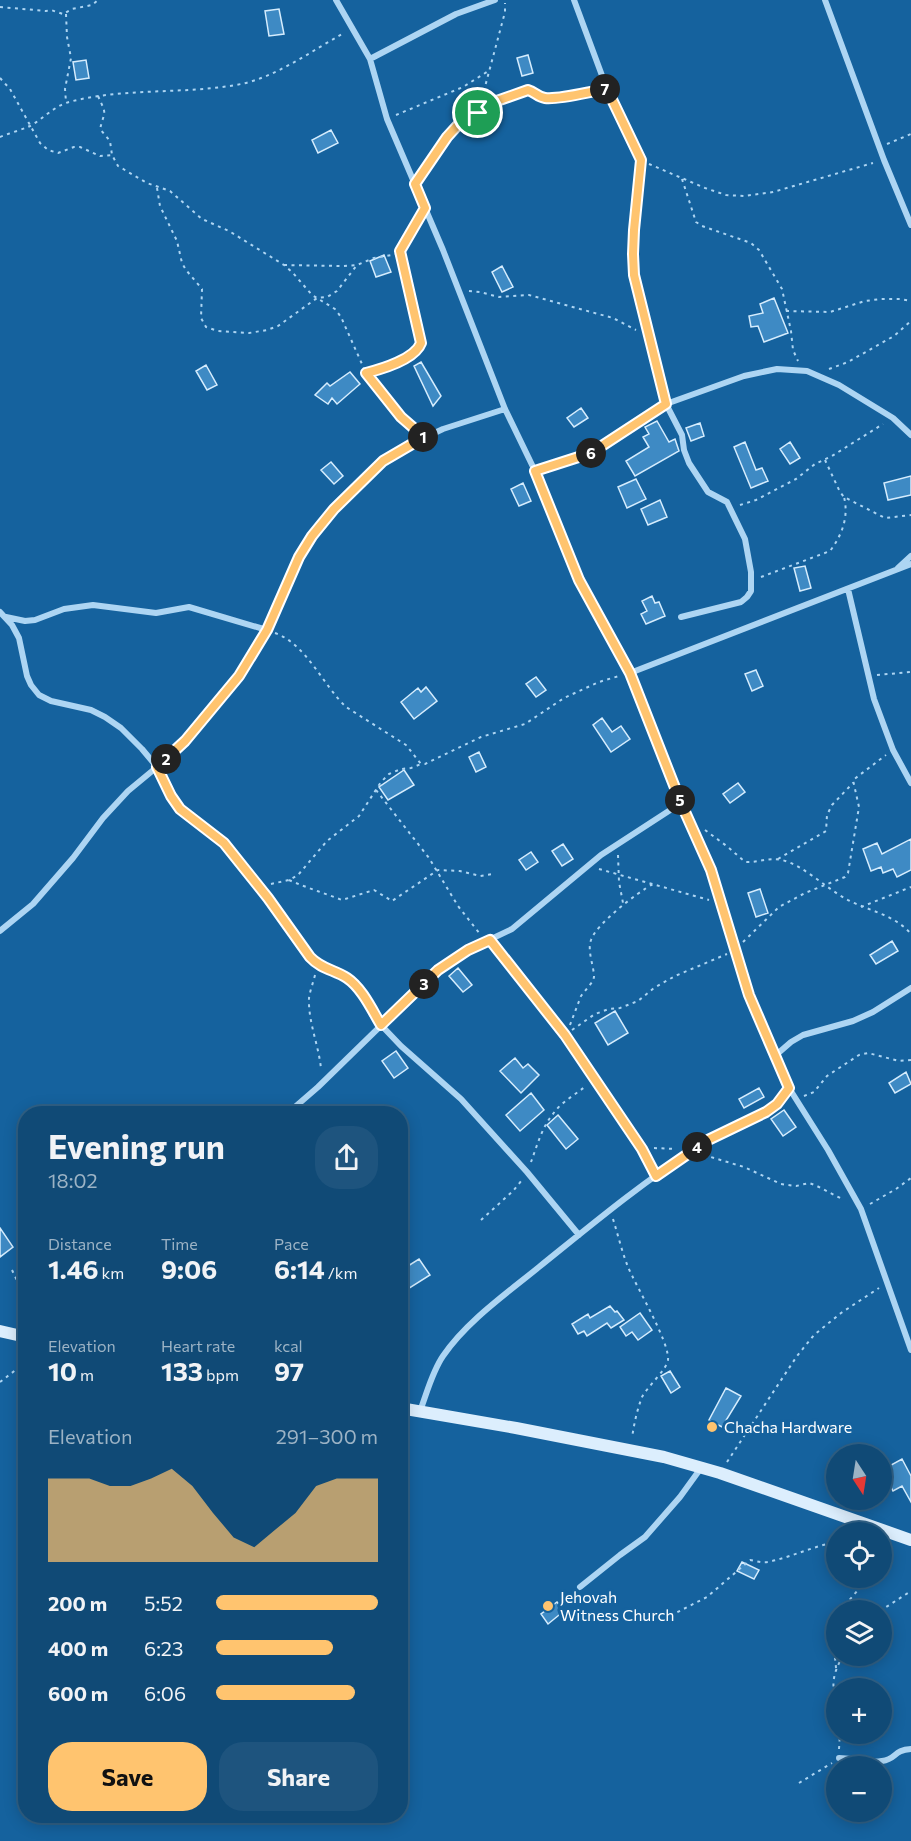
<!DOCTYPE html>
<html lang="en">
<head>
<meta charset="utf-8">
<style>
  body { margin:0; font-family:Commissioner,sans-serif; background:#1e547e; color:#f1f3f6; height:100vh; display:flex; flex-direction:column; font-size:22px; white-space:nowrap }
  * { box-sizing:border-box; margin:0 }
  p { font-size:20px; color:#9cb3c5 }
  .icon { flex:none; width:33px; height:33px; fill:none; stroke:currentColor; stroke-width:2; stroke-linecap:round; stroke-linejoin:round }
  .map { position:relative; flex:1; overflow:hidden }
  .side { position:absolute; left:18px; top:1106px; width:390px; height:717px; display:flex; flex-direction:column; background:#104a76; border-radius:24px; box-shadow:0 3px 15px #0003,0 0 0 2px #306288 }
  .side>* { flex:none }
  .needle { width:39px; rotate:168deg }
  .fabs { position:absolute; left:826px; top:1444px; display:grid; gap:12px }
  .fabs a { display:grid; place-items:center; width:66px; height:66px; border-radius:50%; background:#104a76; box-shadow:0 3px 15px #0003,0 0 0 2px #306288; font-size:30px }
  .pin { position:absolute; display:grid; place-items:center; width:51px; height:51px; color:#fff; margin:-26px; border:3px solid #fff; border-radius:50%; box-shadow:0 2px 6px #0007 }
  .km { position:absolute; width:30px; height:30px; margin:-15px; border-radius:50%; background:#222; color:#fff; font-size:16px; line-height:30px; text-align:center }
  .round { display:grid; place-items:center; flex:none; width:63px; height:63px; border-radius:24px; background:#1e547e }
  .head { display:flex; align-items:center; justify-content:space-between; height:102px; padding:0 30px }
  h1 { font-size:33px; font-weight:700; line-height:45px }
  .figures { display:grid; grid-template-columns:repeat(3,1fr); gap:9px; height:102px; padding:6px 30px }
  .figures div { display:grid; align-content:center }
  .figures b { font-size:26px; font-weight:700 }
  .figures small { font-size:16px; font-weight:400 }
  .figures p { font-size:16px }
  .chart { height:168px; padding:12px 30px }
  .chart p { display:flex; justify-content:space-between }
  .chart svg { width:100%; height:108px; margin-top:6px; fill:#ffc46f; opacity:.7 }
  .cta { display:flex; gap:12px; margin-top:auto; padding:12px 30px }
  .cta a { flex:1; height:69px; border-radius:24px; background:#ffc46f; color:#111; font-size:24px; font-weight:700; line-height:69px; text-align:center }
  .cta a+a { background:#1e547e; color:#f1f3f6 }
  ul { padding:0 30px; list-style:none; font-size:20px }
  li { display:grid; grid-template-columns:96px 72px 1fr; align-items:center; height:45px }
  li i { height:15px; border-radius:8px; background:#ffc46f }
  .map>svg:first-child { display:block }
</style>
</head>
<body>
<div class="map">
<svg width="911" height="1841" viewBox="0 0 911 1841">
  <rect width="100%" height="100%" fill="#15629e"/>
  <path fill="#3e8ac4" stroke="#d5ecfd" stroke-width="1.5" d="M279 9 284 34 269 36 265 11Z
    M528 55 533 73 522 76 517 58Z
    M86 60 89 78 76 80 73 62Z
    M331 130 338 143 318 153 312 140Z
    M384 255 391 272 376 277 370 261Z
    M502 266 513 287 502 292 492 272Z
    M774 298 788 333 764 342 758 326 751 327 749 316 763 313 760 304Z
    M421 362 441 396 433 406 414 366Z
    M206 365 217 385 207 390 196 371Z
    M350 372 360 384 337 404 332 398 328 404 315 395 327 383 330 386Z
    M581 408 588 418 574 427 567 418Z
    M657 421 669 442 675 439 679 451 635 476 626 461 649 447 643 437 649 434 645 427Z
    M700 423 704 436 691 441 686 428Z
    M745 442 756 470 762 468 768 481 751 488 734 447Z
    M790 442 800 458 790 464 780 449Z
    M331 462 343 476 334 484 321 470Z
    M911 476V495L888 500 884 483Z
    M636 479 646 499 627 508 618 487Z
    M523 483 531 501 519 506 511 489Z
    M660 500 667 517 648 525 641 509Z
    M805 566 811 588 800 591 794 568Z
    M652 596 655 603 659 602 665 616 646 624 641 614 647 611 642 601Z
    M756 670 763 686 752 691 745 674Z
    M536 677 546 690 536 697 526 684Z
    M426 687 437 701 414 719 401 702 418 688 421 692Z
    M602 718 612 732 621 726 630 739 611 752 593 725Z
    M479 752 486 767 476 772 469 757Z
    M404 770 414 785 388 800 379 787Z
    M738 783 745 792 730 803 723 794Z
    M911 839V870L897 877 893 869 883 873 881 867 871 871 863 849 877 843 882 854Z
    M563 844 573 859 562 866 552 851Z
    M531 852 538 862 526 870 519 860Z
    M760 889 768 913 756 917 748 893Z
    M892 941 898 951 876 964 870 955Z
    M458 968 472 985 463 992 449 976Z
    M615 1011 628 1033 608 1045 595 1023Z
    M396 1051 408 1068 394 1078 382 1061Z
    M515 1058 523 1068 528 1064 539 1075 521 1093 500 1071Z
    M906 1072 911 1084 895 1093 889 1083Z
    M759 1088 764 1097 744 1108 739 1099Z
    M531 1093 544 1110 520 1131 506 1115Z
    M784 1110 796 1127 783 1136 771 1119Z
    M558 1115 578 1139 566 1149 547 1125Z
    M0 1228 13 1247 0 1257Z
    M419 1259 430 1275 400 1294V1271Z
    M610 1306 615 1312 617 1311 624 1320 611 1328 607 1323 587 1336 584 1331 578 1334 572 1324 588 1314 590 1318Z
    M640 1313 652 1330 638 1340 632 1332 626 1336 620 1327Z
    M670 1371 680 1387 671 1393 661 1376Z
    M726 1388 741 1396 722 1427 709 1420Z
    M902 1459 911 1476V1502L902 1486 893 1491 882 1470Z
    M742 1562 759 1570 754 1579 737 1571Z
    M557 1602 564 1611 548 1624 541 1614Z"/>
  <g fill="none" stroke-linecap="round" stroke-linejoin="round">
    <path stroke="#add5f3" stroke-width="2" stroke-dasharray="3 4.5" stroke-linecap="butt" d="M0 7 46 11 51 10 63 14 72 9 92 5 98 0
      M66 14 67 37 71 58 65 89 66 102
      M0 78 10 89 40 143 48 150 58 153 74 147H80L100 156 112 155
      M98 96C107 116 105 109 100 129L110 141 112 155 118 166 147 183 170 191 202 219 229 231 284 265 293 273 312 295 335 309 341 317 366 373 401 417 418 431
      M478 113 505 12V3
      M396 115 463 87 490 70
      M0 137C10 133 21 130 30 126 43 119 54 106 69 102 125 87 184 95 241 84 276 77 313 50 344 33
      M887 144 911 134
      M649 164 705 188 726 195 744 196 773 192 873 163
      M422 174 447 137 463 122 494 102 528 90C535 92 538 97 545 98 562 100 582 92 598 90
      M682 179 696 222 702 226 751 243 759 250 782 289 791 331 793 350 798 361
      M157 188 160 206 177 241 182 263 186 270 202 289 201 318 206 327 218 331 249 333 267 330 278 326 317 298 327 297 337 291 357 265
      M284 265 343 266 357 265 374 258 397 254 402 249 419 219
      M469 291 480 292 499 297 529 295 613 318 636 330
      M786 311 830 312 865 301 881 299H900L911 301
      M829 369 848 362 894 336 911 321
      M366 373C382 369 415 359 421 343L400 251
      M825 460 840 492 844 497 885 518 911 515
      M740 505 756 500 796 479 815 464 832 456 883 424
      M761 577 830 551C842 535 849 517 844 497
      M275 633C306 644 323 685 346 707L406 745 421 764H425L481 737 525 724 564 698 599 682 619 676
      M877 675 911 672
      M376 790 429 858 458 906 480 934
      M705 830 728 847 745 862C758 863 768 857 782 860 803 865 826 888 846 899 868 911 894 914 911 934
      M618 855 619 882 623 903
      M778 859 826 831 827 815 832 805 853 783
      M599 869 709 900
      M289 880C307 888 324 893 342 900L374 890 392 901 438 870 460 871 480 876 493 874
      M271 884 289 880 298 875 327 841 359 816 381 782 389 774 401 769 411 768 421 764
      M861 907 911 887
      M743 942 779 907 805 893 845 877 848 873 859 807 853 780 886 755
      M315 975C313 983 310 991 309 998 308 1022 319 1046 321 1069
      M570 1025 581 996 593 981 594 977C594 966 587 951 591 940 596 924 638 892 653 884
      M572 1030 595 1014 609 1009 620 1008 638 1001 654 988 675 976 727 954
      M804 1096 814 1092 827 1076 859 1055 868 1053 899 1061 911 1060
      M311 1105V1113
      M654 1148 675 1149
      M704 1155 744 1167 781 1184 796 1186 809 1183 815 1185 844 1200
      M531 1162C537 1146 542 1127 553 1114 561 1102 575 1095 586 1086
      M870 1204 896 1189 911 1178
      M613 1219C618 1235 622 1252 628 1267 636 1286 670 1343 668 1360 667 1369 648 1386 642 1397 637 1410 634 1424 632 1438
      M481 1220 513 1191 522 1180
      M12 1270 26 1299
      M400 1299C407 1309 410 1319 400 1328
      M0 1382 26 1362
      M727 1462 797 1356 814 1335 841 1313 879 1288
      M840 1611 858 1590 863 1578
      M880 1611 911 1591
      M664 1619 707 1597 750 1560C756 1561 762 1563 768 1562 792 1557 813 1546 837 1542
      M836 1668C835 1652 829 1631 837 1616
      M837 1701C830 1685 834 1671 843 1656
      M839 1749 840 1734
      M799 1783 832 1763"/>
    <path stroke="#add5f3" stroke-width="6" d="M336 0 370 59 387 119 443 250 505 409 535 471 579 580 599 619 630 673 681 803 711 870 735 951 754 1007 789 1088 828 1150 861 1209 911 1350
      M574 0 607 89 641 161 634 230 633 254 634 275 666 404 682 435 684 450 689 463 708 492 727 502 745 539 751 572V591L747 597 741 602 681 617
      M825 0 884 160 911 225
      M370 59 456 14 495 0
      M535 471 591 453 666 404 744 376 777 369 807 371 839 385 893 418 911 435
      M898 568 911 556
      M848 589 874 699 893 750 911 783
      M0 612 12 625 19 638 27 676 31 685 39 695 51 701 91 710 105 717 121 728 142 749 157 767 171 797 180 809 223 843 256 882 317 965 348 979 355 985 381 1025 401 1046 461 1099 527 1172 579 1235
      M6 617 25 621 35 620 64 609 93 605 156 613 189 607 267 630
      M630 673 911 564
      M0 931 33 904 73 858 103 818 128 791 157 767 185 741 239 676 267 630 299 557 312 536 348 494 383 461 409 445 443 429 505 409
      M490 940 565 1035 642 1149 656 1176
      M776 1055 791 1042 803 1035 853 1021 873 1012 911 988
      M288 1113 318 1087 438 970 468 950 512 929 601 855 681 803
      M420 1411C427 1393 432 1372 443 1356 467 1321 506 1294 539 1267 590 1226 640 1184 695 1149 717 1135 763 1119 778 1103 782 1098 785 1093 789 1088
      M580 1587 620 1555 645 1537 680 1497 701 1468
      M839 1758C853 1758 868 1764 882 1761 897 1759 893 1750 911 1749"/>
    <path stroke="#dceefd" stroke-width="12" d="M0 1331 26 1337
      M400 1408 516 1428 664 1457 720 1473 911 1540"/>
  </g>
  <g fill="none" stroke-linecap="round" stroke-linejoin="round">
    <g stroke="#fff" stroke-width="12">
      <path id="route" d="M607 89 641 160 634 230 633 254 634 275 666 404 591 453 535 471 579 580 630 673 681 803 711 870 749 995 789 1088 777 1104 766 1112 708 1140 656 1176 642 1149 565 1035 490 940 468 950 438 970 381 1025C372 1010 362 988 347 978 335 970 321 969 310 957L268 898 224 843 180 809 171 796 157 767 185 741 239 676 267 630 299 557 312 536 334 509 383 461 424 437 401 417 366 373C382 369 415 359 421 343L400 251 425 208 415 184 447 137 457 126 494 102 528 90C535 92 538 97 545 98 560 100 591 91 607 89Z"/>
    </g>
    <use href="#route" stroke="#ffc46f" stroke-width="8"/>
  </g>
  <g fill="#ffc46f" stroke="#15629e" stroke-width="2">
    <circle cx="712" cy="1427" r="6"/>
    <circle cx="548" cy="1606" r="6"/>
  </g>
  <g text-anchor="middle" stroke-width="6" stroke-linejoin="round" paint-order="stroke">
    <g font-size="16" fill="#fff" stroke="#15629e" text-anchor="start">
      <text x="724" y="1433">Chacha Hardware</text>
      <text x="560" y="1603">Jehovah<tspan x="560" dy="18">Witness Church</tspan></text>
    </g>
  </g>
</svg>
<div class="fabs">
<a><svg class="needle" viewBox="-14 -14 28 28"><path d="M0-13l5 13h-10z" fill="#e53935"/><path d="M0 13l5-13h-10z" fill="#9cb3c5"/></svg></a>
<a><svg class="icon" aria-label="locate" viewBox="0 0 24 24"><circle cx="12" cy="12" r="6"/><path d="M12 2v4M12 18v4M2 12h4M18 12h4"/></svg></a>
<a><svg class="icon" aria-label="layers" viewBox="0 0 24 24"><path d="M12 4l9 5-9 5-9-5zM3 14l9 5 9-5"/></svg></a>
<a>+</a>
<a>−</a>
</div>
<div class="pin" style="left:478px;top:113px;background:#1e9e55"><svg class="icon" aria-label="arrive" viewBox="0 0 24 24"><path d="M6 21V4h12l-3 4 3 4H6"/></svg></div>
<b class="km" style="left:423px;top:437px">1</b>
<b class="km" style="left:166px;top:759px">2</b>
<b class="km" style="left:424px;top:984px">3</b>
<b class="km" style="left:697px;top:1147px">4</b>
<b class="km" style="left:680px;top:800px">5</b>
<b class="km" style="left:591px;top:453px">6</b>
<b class="km" style="left:605px;top:89px">7</b>
<section class="side">
<div class="head"><div><h1>Evening run</h1><p>18:02</p></div><a class="round"><svg class="icon" aria-label="share" viewBox="0 0 24 24"><path d="M12 15V3M7 8l5-5 5 5M5 13v7h14v-7"/></svg></a></div>
<div class="figures">
<div><p>Distance</p><b>1.46<small> km</small></b></div>
<div><p>Time</p><b>9:06</b></div>
<div><p>Pace</p><b>6:14<small> /km</small></b></div>
</div>
<div class="figures">
<div><p>Elevation</p><b>10<small> m</small></b></div>
<div><p>Heart rate</p><b>133<small> bpm</small></b></div>
<div><p>kcal</p><b>97</b></div>
</div>
<div class="chart"><p><span>Elevation</span>291–300 m</p>
<svg viewBox="0 0 160 44" preserveAspectRatio="none"><path d="M0 44V10L10 10L20 10L30 13L40 13L50 10L60 6L70 13L80 24L90 34L100 38L110 31L120 24L130 13L140 10L150 10L160 10V44z"/></svg>
</div>
<ul>
<li><b>200 m</b>5:52<i style="width:100%"></i></li>
<li><b>400 m</b>6:23<i style="width:72%"></i></li>
<li><b>600 m</b>6:06<i style="width:86%"></i></li>
</ul>
<div class="cta"><a>Save</a><a>Share</a></div>
</section>
</div>
</body>
</html>
